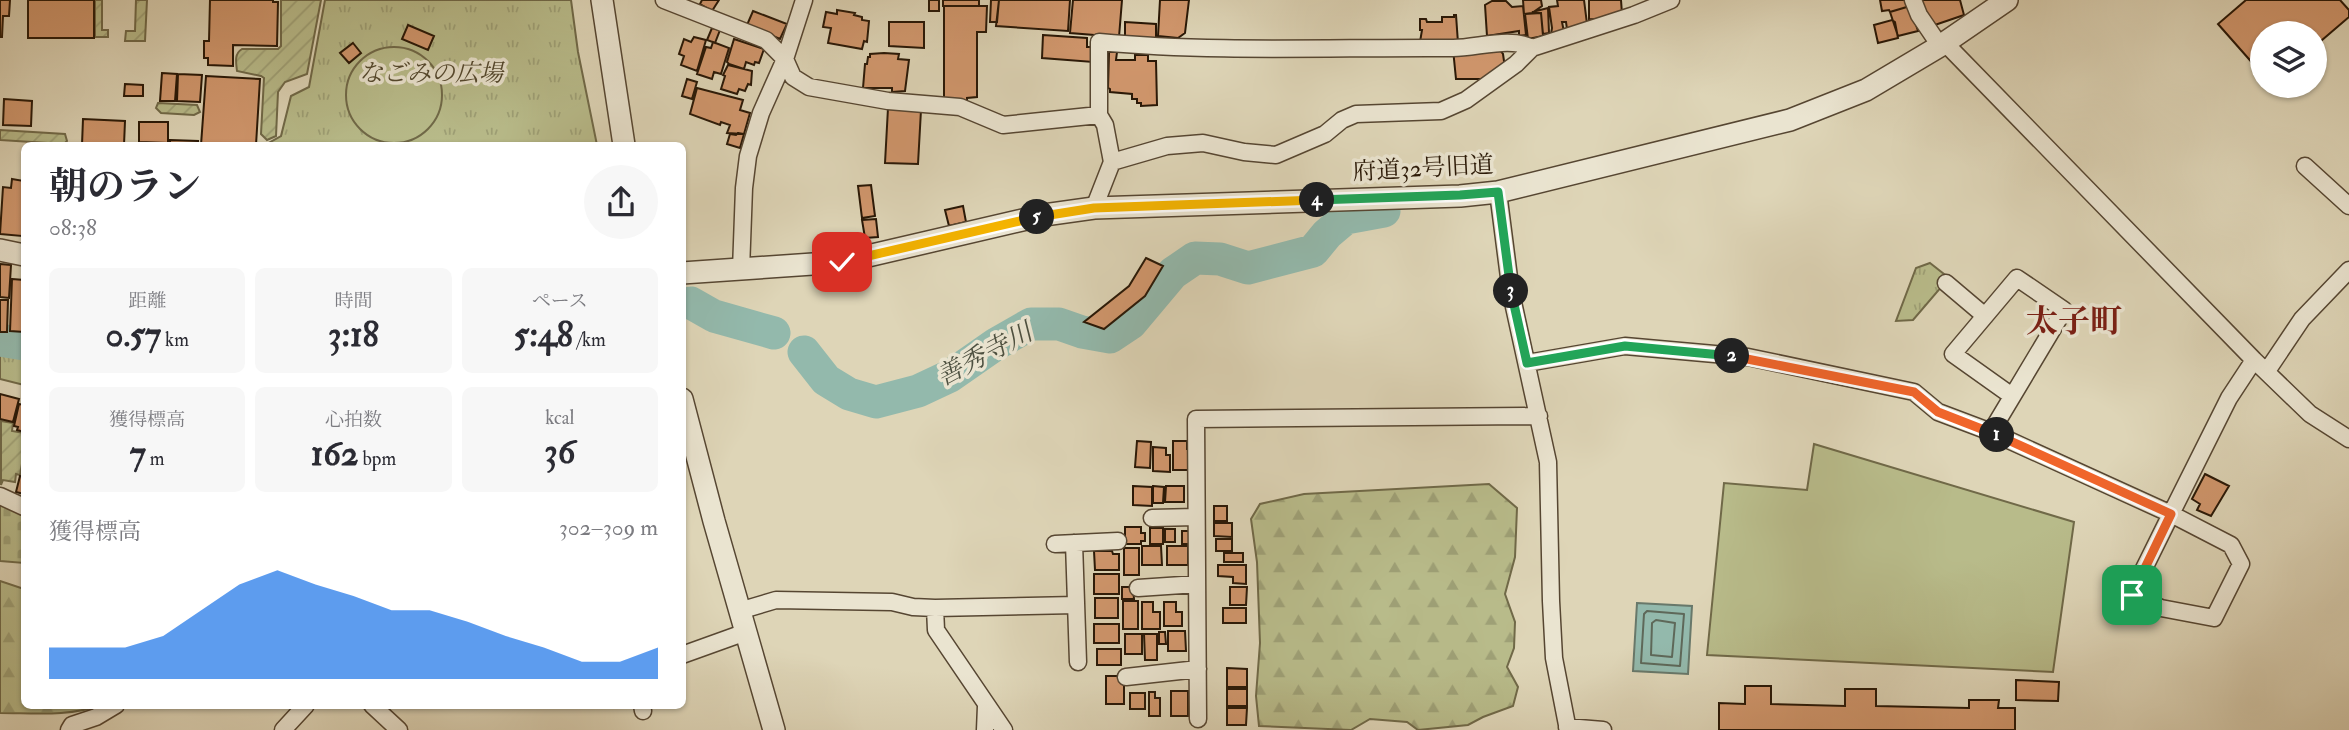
<!DOCTYPE html>
<html lang="ja">
<head>
<meta charset="utf-8">
<style>
  body { margin:0; font-family:"IM FELL Double Pica","Noto Serif JP",serif; background:#f7f7f7; color:#2b2b33; height:100vh; display:flex; flex-direction:column; font-size:26px; white-space:nowrap }
  * { box-sizing:border-box; margin:0 }
  p { font-size:23px; color:#7c7c81 }
  .icon { flex:none; width:38px; height:38px; fill:none; stroke:currentColor; stroke-width:2; stroke-linecap:round; stroke-linejoin:round }
  .map { position:relative; flex:1; overflow:hidden }
  .side { position:absolute; left:21px; top:142px; width:665px; height:567px; display:flex; flex-direction:column; background:#fff; border-radius:10px; box-shadow:0 2px 5px #0004 }
  .side>* { flex:none }
  .fabs { position:absolute; left:2250px; top:21px; display:grid; gap:14px }
  .fabs a { display:grid; place-items:center; width:77px; height:77px; border-radius:50%; background:#fff; box-shadow:0 2px 5px #0004; font-size:35px }
  .pin { position:absolute; display:grid; place-items:center; width:60px; height:60px; color:#fff; margin:-30px; border-radius:14px; box-shadow:0 4px 10px #0006 }
  .km { position:absolute; width:35px; height:35px; margin:-18px; border-radius:50%; background:#222; color:#fff; font-size:19px; line-height:35px; text-align:center }
  .round { display:grid; place-items:center; flex:none; width:74px; height:74px; border-radius:37px; background:#f7f7f7 }
  .overview { display:flex; align-items:center; justify-content:space-between; height:119px; padding:0 28px }
  h1 { font-size:38px; font-weight:700; line-height:52px }
  .metrics { display:grid; grid-template-columns:repeat(3,1fr); gap:10px; height:119px; padding:7px 28px }
  .metrics div { display:grid; align-content:center; border-radius:10px; background:#f7f7f7; text-align:center }
  .metrics b { font-size:35px; font-weight:700 }
  .metrics small { font-size:19px; font-weight:400 }
  .metrics p { font-size:19px }
  .chart { height:196px; padding:14px 28px }
  .chart p { display:flex; justify-content:space-between }
  .chart svg { width:100%; height:126px; margin-top:7px; fill:#1a73e8; opacity:.7 }
  .map>svg:first-child { display:block }
</style>
</head>
<body>
<div class="map">
<svg width="2349" height="730" viewBox="0 0 2349 730">
  <defs>
    <pattern id="grass-tufts" width="24" height="20" patternUnits="userSpaceOnUse" patternTransform="scale(1.75)"><rect width="24" height="20" fill="#b8bb8a"/><path d="M3 7l-1-3M5 7V3M7 7l1-3M15 17l-1-3M17 17v-4M19 17l1-3" fill="none" stroke="#9ea076"/></pattern>
    <pattern id="forest-firs" width="22" height="20" patternUnits="userSpaceOnUse" patternTransform="scale(1.75)"><rect width="22" height="20" fill="#b8bb8a"/><path d="M5 1l3.5 6h-7zM16 11l3.5 6h-7z" fill="#9ea076"/></pattern>
    <pattern id="cemetery-stones" width="16" height="16" patternUnits="userSpaceOnUse" patternTransform="scale(1.75)"><rect width="16" height="16" fill="#b8bb8a"/><path d="M2 7V4a2 2 0 0 1 4 0v3zM10 15v-3a2 2 0 0 1 4 0v3z" fill="#9ea076"/></pattern>
    <pattern id="garden-furrows" width="10" height="10" patternUnits="userSpaceOnUse" patternTransform="scale(1.75)"><rect width="10" height="10" fill="#b8bb8a"/><path d="M-1 1l2-2M0 10L10 0M9 11l2-2" fill="none" stroke="#9ea076"/></pattern>
  </defs>
  <rect width="100%" height="100%" fill="#ded5b7"/>
  <filter id="stains"><feTurbulence type="fractalNoise" baseFrequency=".00286" numOctaves="4"/><feColorMatrix values="0 0 0 0 .2 0 0 0 0 .09 0 0 0 0 .02 0 0 0 .5 -.17"/></filter>
  <radialGradient id="worn" r=".72"><stop offset=".6" stop-color="#630" stop-opacity="0"/><stop offset="1" stop-color="#630" stop-opacity=".3"/></radialGradient>
  <path fill="url(#grass-tufts)" stroke="#706948" stroke-width="2" d="M325 0H571L578 52 597 145H265L281 136 291 96 309 87Z
    M1930 263 1949 278 1913 320 1896 321 1916 268Z
    M0 346 24 351V385L0 379Z"/>
  <path fill="url(#forest-firs)" stroke="#706948" stroke-width="2" d="M1489 484 1517 508 1515 557 1505 594 1515 622 1514 648 1507 667 1518 687 1513 706 1483 717 1468 725 1418 730 1407 722 1370 719 1351 730 1259 726 1256 696 1260 643 1257 562 1251 519 1260 504 1304 494Z
    M0 581 24 589V705H101C69 717 33 713 0 713Z"/>
  <path fill="url(#cemetery-stones)" stroke="#706948" stroke-width="2" d="M0 495 24 507V563L0 561Z"/>
  <path fill="url(#garden-furrows)" stroke="#706948" stroke-width="2" d="M95 0H102V30H108V37H95Z
    M136 0H147L145 41H125L126 31H135Z
    M281 0H321L307 74 285 82 278 92 276 136 267 140 261 134 264 78 261 76 237 71C236 62 234 54 242 49H278L281 46Z
    M158 103 197 105 200 112 194 115 161 113 156 108Z
    M0 130 65 134 67 141 64 144 0 140Z
    M1 421 13 423 12 431 24 433V453L20 475 16 474 15 482 3 480 1 485Z"/>
  <path fill="#b8bb8a" stroke="#706948" stroke-width="2" d="M346 95a48 48 0 1 1 96 0a48 48 0 1 1-96 0Z
    M1814 444 2074 522 2053 672 1707 655 1724 483 1807 490Z"/>
  <path fill="#93b9ac" stroke="#68786a" stroke-width="2" d="M1637 603 1692 606 1688 674 1633 671Z"/>
  <g fill="none" stroke-linecap="round" stroke-linejoin="round">
    <path stroke="#5e6859" stroke-width="2" d="M1647 611 1684 614 1680 666 1641 663 1644 614Z
      M1656 620 1675 623 1672 657 1651 655 1652 623Z"/>
    <path stroke="#93b9ac" stroke-width="33" d="M691 303 714 316 774 333
      M0 340 24 344
      M804 352 826 380 849 394 876 402 918 391 950 376 996 344 1031 324H1059L1082 332 1110 337 1131 323 1173 273 1195 258 1220 259 1248 268 1313 251 1327 234 1346 218 1384 211"/>
  </g>
  <path fill="#d1976d" stroke="#281706" stroke-width="2" d="M0 0H10L9 16H3L2 37H0Z
    M28 0H94V38H28Z
    M210 0H273V2H278L277 46 233 45V66L208 65V58H204V41H209Z
    M702 0H719L712 11 700 4Z
    M929 0H939V11H929Z
    M943 0H979V6H943Z
    M991 0H999L997 22H990Z
    M999 0H1070L1068 31 996 26Z
    M1073 0H1122L1119 37 1070 33Z
    M1160 0H1189L1185 33 1178 38 1158 36Z
    M1523 0H1541L1542 6 1532 13 1524 14Z
    M1557 0H1584L1587 24 1567 29 1566 22H1562L1564 32 1551 34 1552 28 1549 7 1558 6Z
    M1589 0H1621L1622 14 1607 20 1589 19Z
    M1880 0H1908L1910 6 1890 12 1889 10 1882 11Z
    M1918 0H1960L1964 15 1929 27Z
    M2246 0H2340L2349 10V17L2315 46V33H2263V75L2218 24Z
    M1492 1H1506L1512 7 1523 6 1526 35 1519 36V31L1487 36 1485 5Z
    M944 6H987L986 32H977V97L967 98V101H952L951 98H944Z
    M1910 6 1918 31 1898 36 1890 12Z
    M1548 8 1549 33 1543 34 1541 13 1532 12Z
    M837 10 855 13 854 15 862 17V20L869 21 867 42 864 41 862 49 828 43 831 28 823 27 826 12 837 14Z
    M753 11 787 24 780 39 747 25Z
    M1541 13 1543 36 1528 39 1525 14Z
    M1454 15H1456L1458 43 1420 42 1422 30H1420V19H1426L1427 22H1442V17H1454Z
    M1892 20 1895 22 1898 38 1878 43 1874 25Z
    M889 22H924V48L889 46Z
    M1125 22 1156 24V43L1125 41Z
    M408 25 434 36 428 50 402 39Z
    M712 28 720 30 715 43 707 40Z
    M1043 35 1087 38V47H1094L1093 62 1042 58Z
    M694 37 706 40 697 71 681 65 684 56 679 54 684 39 691 42Z
    M734 39 764 49 759 63 755 62 754 65 746 62 744 69 729 64 727 62Z
    M713 42 729 48 721 74 714 72 712 79 697 74 706 47 711 48Z
    M353 43 361 53 349 63 340 53Z
    M1453 49H1499L1503 54 1505 68 1487 79H1456Z
    M1109 52H1117L1116 60H1135V55H1148V61H1156L1157 105 1141 106V103H1137V99H1132V94L1110 92V89L1108 88Z
    M884 53 899 54 898 59 909 60 905 91 892 92V88H863L865 64H867L868 57H870V54Z
    M728 65 752 71 751 85 748 84 745 91 739 89 737 94 721 89 725 76 723 75Z
    M162 73 177 74 175 101H160Z
    M178 74 202 75 200 102 177 101Z
    M206 76 260 79 256 145H201Z
    M687 79 697 82 692 99 682 96Z
    M125 84 143 85V96H124Z
    M697 88 743 100 740 110 750 113 744 134 727 133 730 125 721 122 720 125 690 114Z
    M4 99 32 101 31 126 3 125Z
    M888 108 921 110 918 164 885 163Z
    M83 119 125 121 124 145H82Z
    M139 122H168V143L139 142Z
    M738 133 744 134 740 148 727 144 730 134 736 135Z
    M170 140 198 141V145H170Z
    M12 179 24 181 22 236 0 234 3 187 11 188Z
    M871 185 875 216 862 218 858 186Z
    M963 206 966 222 949 226 945 210Z
    M876 219 878 237 865 238 862 220Z
    M1146 258 1163 266 1145 296 1104 329 1084 322 1129 286Z
    M0 264 11 265 9 298 0 297Z
    M12 279 24 280V332L10 331Z
    M0 300H8L7 332H0Z
    M0 394 19 399 13 422 0 419Z
    M19 404 24 405V432L17 430 18 427 14 426Z
    M1137 441 1151 442 1150 468 1135 467Z
    M1173 441H1187V449H1190V470H1173Z
    M1153 447 1166 448V455H1170V472L1153 471Z
    M2205 474 2229 486 2211 516 2197 510 2200 504 2192 499Z
    M20 476 24 477V494L16 492Z
    M1133 486 1152 487V506L1133 505Z
    M1153 486 1164 487 1163 503H1153Z
    M1166 486H1184V502H1165Z
    M1214 506H1227V521H1214Z
    M1214 523H1232V537L1214 536Z
    M1125 527H1141V533H1145V541H1141V544H1125Z
    M1150 528H1163V544H1150Z
    M1165 529H1175V542H1165Z
    M1182 531H1193V544H1182Z
    M1216 539H1232V551H1216Z
    M1142 546H1161L1162 565H1142Z
    M1167 546H1188V565H1167Z
    M1124 548H1139V575H1124Z
    M1094 551H1112L1113 554H1119V570H1095Z
    M1224 553H1243V562H1224Z
    M1218 565H1246V584L1233 583V577L1218 576Z
    M1094 574H1119V594H1094Z
    M1122 587H1133L1134 599H1122Z
    M1230 587H1247L1246 605H1230Z
    M1095 598H1118V618H1095Z
    M1123 601H1138V629H1123Z
    M1142 602H1153V612H1160V629H1142Z
    M1164 602H1176V612H1182V626H1164Z
    M1223 608H1246V623H1223Z
    M1094 624H1119V643H1094Z
    M1168 631H1185L1186 651H1168Z
    M1159 632H1165L1166 644H1159Z
    M1125 634H1142V654H1125Z
    M1144 634H1157V660H1145Z
    M1097 649H1121V665H1097Z
    M1227 668 1247 669V687H1227Z
    M1106 676H1124V704H1106Z
    M2016 680 2059 682 2058 701 2016 700Z
    M1745 686H1771V704L1845 706V689H1876V706L1969 708V700H1999L1998 708H2015V730H1719V703L1745 704Z
    M1227 689H1247V706H1227Z
    M1171 691H1188V716H1171Z
    M1149 692H1155V698H1160V716H1149Z
    M1130 693H1145V709H1130Z
    M1227 708H1247L1246 725H1227Z"/>
  <g fill="none" stroke-linecap="round" stroke-linejoin="round">
    <g stroke="#564632" stroke-width="19">
      <path id="minor" d="M664 0 766 40 785 59 793 77 809 87 888 101 960 107 1003 125 1099 115V42C1217 53 1335 47 1453 48 1478 48 1510 36 1532 48
        M1913 0 1919 15 1940 46
        M1945 43 2254 360 2310 414 2349 439
        M1099 115 1105 125 1112 162
        M2305 166 2349 206
        M1498 192 1511 293 1548 462 1551 601 1554 658 1568 730
        M1094 208 1112 162 1167 146 1203 143 1244 152 1276 155 1325 134 1342 120 1356 114 1441 111 1466 100 1516 64 1532 48 1634 15 1671 0
        M741 270 744 188 748 156 761 113 785 59 804 0
        M1946 283 1985 316
        M1527 363 1625 346 1748 357 1914 392 1938 412 1991 432 2171 514 2229 398 2254 360
        M2267 371 2302 319 2349 270
        M1991 432 2064 310 2017 278 1953 354 2012 396
        M0 496 24 507
        M2171 514 2231 545 2241 564 2214 618 2161 608 2131 595Z
        M1152 518 1196 517
        M1074 543 1078 662
        M1055 544 1118 541
        M1138 588 1197 584
        M935 608 936 630 1004 730
        M739 611 776 600 892 602 913 607 935 608 1076 605
        M682 655 746 632
        M1126 677 1198 669
        M372 705 399 730
        M642 705 643 711
        M1198 719 1196 419 1539 416
        M1567 727 1603 730
        M69 730 72 725 96 717 116 705
        M283 730 306 705
        M985 730 986 706"/>
    </g>
    <g stroke="#564632" stroke-width="24">
      <path id="tertiary" d="M602 0 624 145
        M0 250 24 255
        M682 273 842 262 1044 215 1094 208 1460 196 1498 192 1790 120 1866 90 1940 46 2007 0
        M682 399 714 521 774 730"/>
    </g>
    <use href="#minor" stroke="#eae4d0" stroke-width="16"/>
    <use href="#tertiary" stroke="#eae4d0" stroke-width="21"/>
  </g>
  <g fill="none" stroke-linecap="round" stroke-linejoin="round">
    <g stroke="#fff" stroke-width="14">
      <path id="split-1" d="M1997 435 2171 514 2132 595"/>
    </g>
    <g stroke="#fff" stroke-width="14">
      <path id="split-2" d="M1732 356 1914 392 1938 412 1997 435"/>
    </g>
    <g stroke="#fff" stroke-width="14">
      <path id="split-3" d="M1511 291 1527 363 1625 346 1732 356"/>
    </g>
    <g stroke="#fff" stroke-width="14">
      <path id="split-4" d="M1317 200 1460 195 1498 192 1511 291"/>
    </g>
    <g stroke="#fff" stroke-width="14">
      <path id="split-5" d="M1037 217 1094 208 1317 200"/>
    </g>
    <g stroke="#fff" stroke-width="14">
      <path id="split-6" d="M842 262 1037 217"/>
    </g>
    <use href="#split-1" stroke="#f0652b" stroke-width="9"/>
    <use href="#split-2" stroke="#f0652b" stroke-width="9"/>
    <use href="#split-3" stroke="#22a559" stroke-width="9"/>
    <use href="#split-4" stroke="#22a559" stroke-width="9"/>
    <use href="#split-5" stroke="#f5b400" stroke-width="9"/>
    <use href="#split-6" stroke="#f5b400" stroke-width="9"/>
  </g>
  <g text-anchor="middle" stroke-width="7" stroke-linejoin="round" paint-order="stroke">
    <g font-size="24" font-style="italic" fill="#53482e" stroke="#eae4d0">
      <text x="431" y="81">なごみの広場</text>
    </g>
    <g font-size="24" fill="#281706" stroke="#eae4d0">
      <text transform="translate(1423 168) rotate(-3)" y="8">府道32号旧道</text>
    </g>
    <g font-size="26" font-style="italic" fill="#4d5040" stroke="#eae4d0">
      <text transform="translate(984 354) rotate(-28)" y="9">善秀寺川</text>
    </g>
    <g font-size="32" font-weight="bold" fill="#7a1f14" stroke="#eae4d0">
      <text x="2074" y="332">太子町</text>
    </g>
  </g>
  <rect width="100%" height="100%" filter="url(#stains)"/>
  <rect width="100%" height="100%" fill="url(#worn)"/>
</svg>
<div class="fabs">
<a><svg class="icon" aria-label="layers" viewBox="0 0 24 24"><path d="M12 4l9 5-9 5-9-5zM3 14l9 5 9-5"/></svg></a>
</div>
<div class="pin" style="left:2132px;top:595px;background:#1e9e55"><svg class="icon" aria-label="arrive" viewBox="0 0 24 24"><path d="M6 21V4h12l-3 4 3 4H6"/></svg></div>
<div class="pin" style="left:842px;top:262px;background:#d93025"><svg class="icon" aria-label="check" viewBox="0 0 24 24"><path d="M5 12l5 5 9-10"/></svg></div>
<b class="km" style="left:1997px;top:435px">1</b>
<b class="km" style="left:1732px;top:356px">2</b>
<b class="km" style="left:1511px;top:291px">3</b>
<b class="km" style="left:1317px;top:200px">4</b>
<b class="km" style="left:1037px;top:217px">5</b>
<section class="side">
<div class="overview"><div><h1>朝のラン</h1><p>08:38</p></div><a class="round"><svg class="icon" aria-label="share" viewBox="0 0 24 24"><path d="M12 15V3M7 8l5-5 5 5M5 13v7h14v-7"/></svg></a></div>
<div class="metrics">
<div><p>距離</p><b>0.57<small> km</small></b></div>
<div><p>時間</p><b>3:18</b></div>
<div><p>ペース</p><b>5:48<small> /km</small></b></div>
</div>
<div class="metrics">
<div><p>獲得標高</p><b>7<small> m</small></b></div>
<div><p>心拍数</p><b>162<small> bpm</small></b></div>
<div><p>kcal</p><b>36</b></div>
</div>
<div class="chart"><p><span>獲得標高</span>302–309 m</p>
<svg viewBox="0 0 160 44" preserveAspectRatio="none"><path d="M0 44V33L10 33L20 33L30 29L40 20L50 11L60 6L70 11L80 15L90 20L100 20L110 24L120 29L130 33L140 38L150 38L160 33V44z"/></svg>
</div>
</section>
</div>
</body>
</html>
